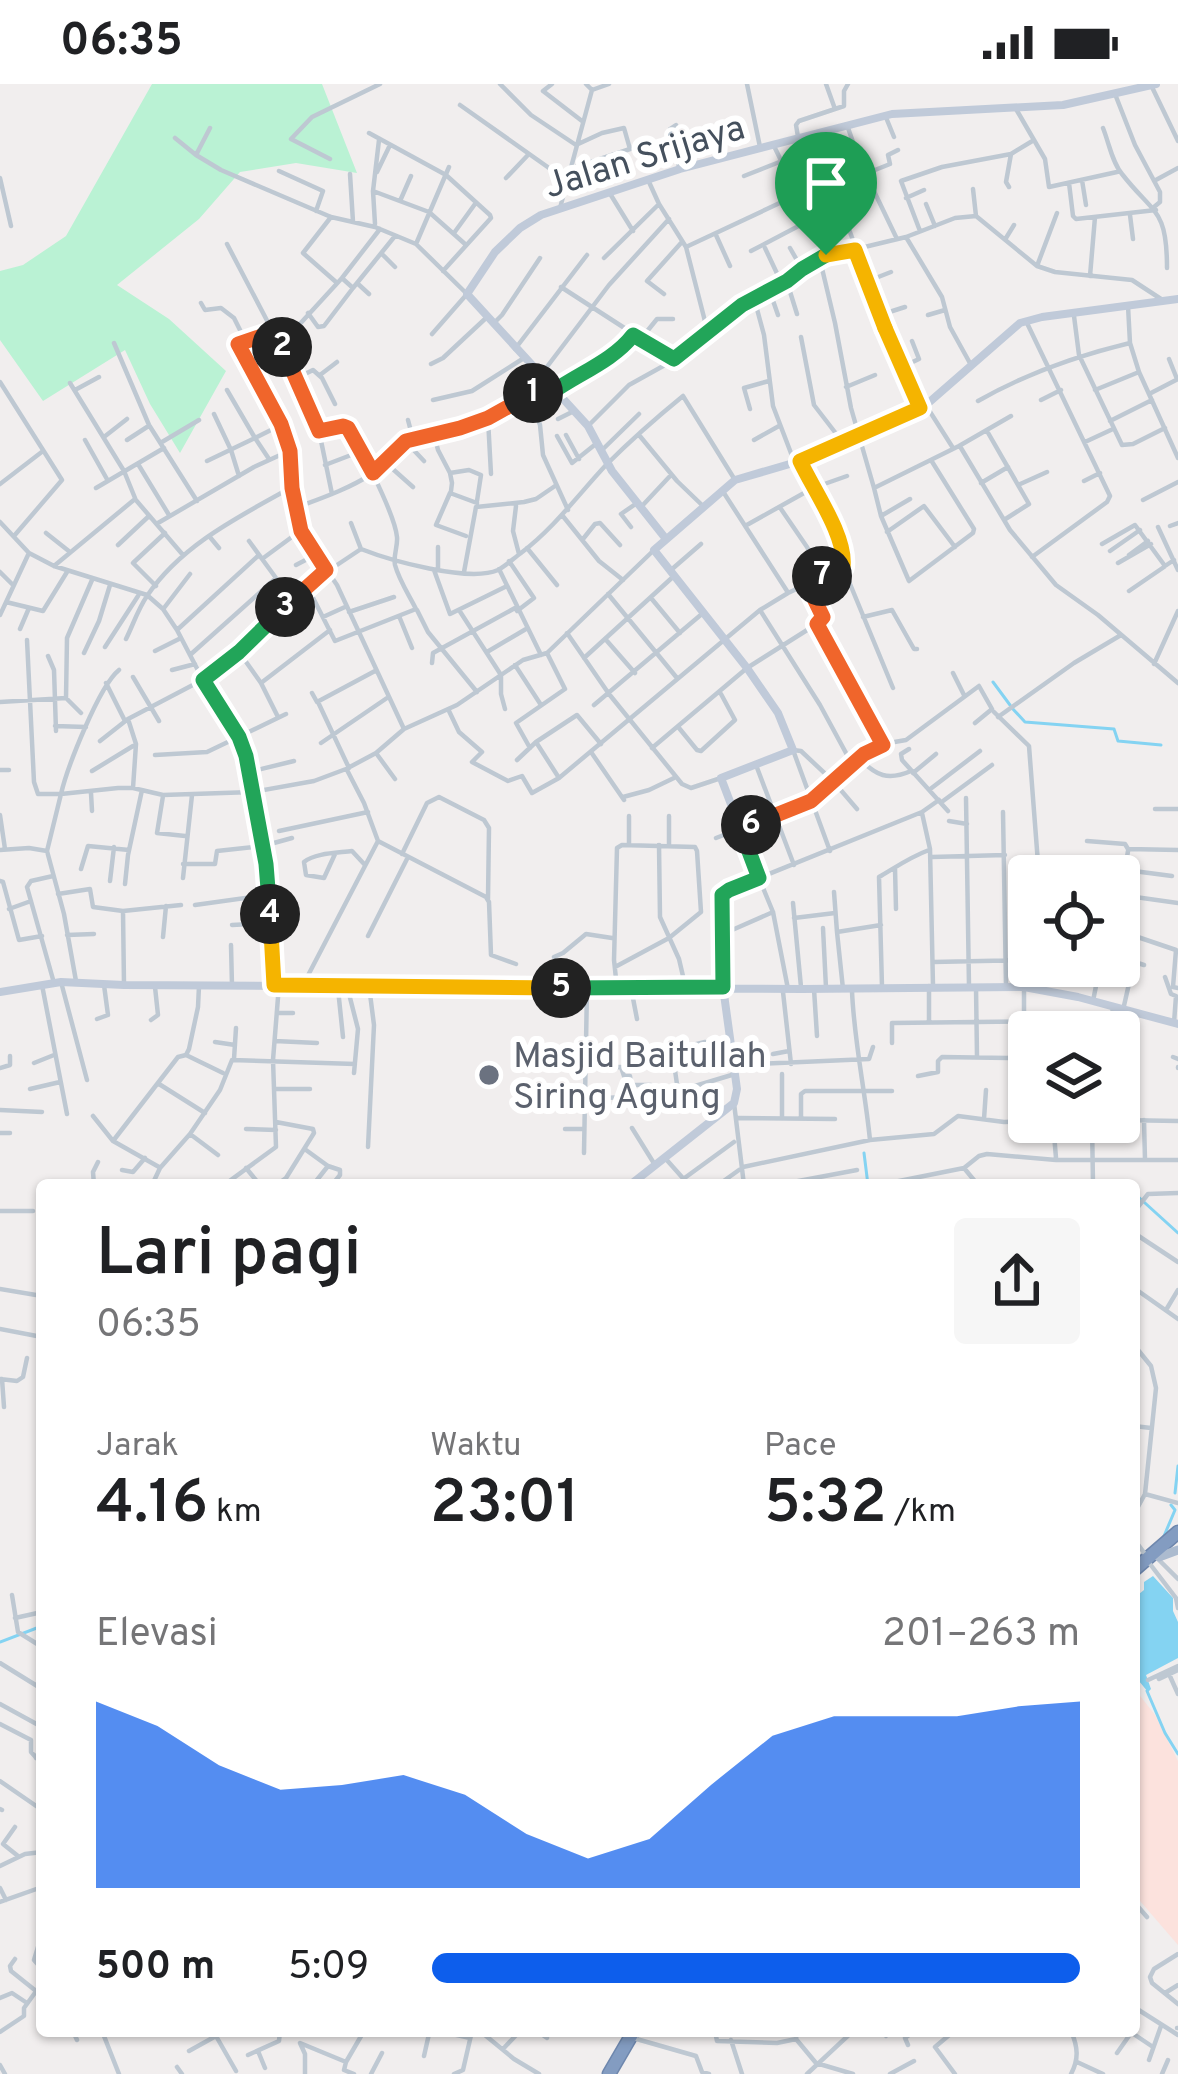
<!DOCTYPE html>
<html lang="id">
<head>
<meta charset="utf-8">
<style>
  body { margin:0; font-family:Overpass,sans-serif; background:#f6f6f6; color:#202124; height:100vh; display:flex; flex-direction:column; font-size:45px; white-space:nowrap }
  * { box-sizing:border-box; margin:0 }
  p { font-size:39px; color:#757577 }
  .icon { flex:none; width:66px; height:66px; fill:none; stroke:currentColor; stroke-width:2; stroke-linecap:round; stroke-linejoin:round }
  .map { position:relative; flex:1; overflow:hidden }
  .side { position:absolute; left:36px; top:1095px; width:1104px; height:858px; display:flex; flex-direction:column; background:#fff; border-radius:12px; box-shadow:0 3px 9px #0004 }
  .side>* { flex:none }
  .buttons { position:absolute; left:1008px; top:771px; display:grid; gap:24px }
  .buttons a { display:grid; place-items:center; width:132px; height:132px; border-radius:12px; background:#fff; box-shadow:0 3px 9px #0004; font-size:60px }
  .pin { position:absolute; display:grid; place-items:center; width:102px; height:102px; color:#fff; margin:-123px -51px; border-radius:50% 50% 50% 0; rotate:-45deg; box-shadow:0 0 12px #0007 }
  .pin .icon { rotate:45deg }
  .km { position:absolute; width:60px; height:60px; margin:-30px; border-radius:50%; background:#222; color:#fff; font-size:33px; line-height:60px; text-align:center }
  .round { display:grid; place-items:center; flex:none; width:126px; height:126px; border-radius:12px; background:#f6f6f6 }
  .summary { display:flex; align-items:center; justify-content:space-between; height:204px; padding:0 60px }
  h1 { font-size:66px; font-weight:600; line-height:90px }
  .stats { display:grid; grid-template-columns:repeat(3,1fr); gap:18px; height:204px; padding:12px 60px }
  .stats div { display:grid; align-content:center }
  .stats b { font-size:60px; font-weight:600 }
  .stats small { font-size:33px; font-weight:400 }
  .stats p { font-size:33px }
  .chart { height:336px; padding:24px 60px }
  .chart p { display:flex; justify-content:space-between }
  .chart svg { width:100%; height:216px; margin-top:12px; fill:#0d5eec; opacity:.7 }
  ul { padding:0 60px; list-style:none; font-size:39px }
  li { display:grid; grid-template-columns:192px 144px 1fr; align-items:center; height:90px }
  li i { height:30px; border-radius:15px; background:#0d5eec }
  .status { display:flex; justify-content:space-between; align-items:center; height:84px; padding:0 60px; background:#fff; direction:ltr }
  .status svg { height:33px; fill:currentColor }
  .map>svg:first-child { display:block }
</style>
</head>
<body>
<div class="status"><b>06:35</b><svg viewBox="0 0 49 12"><path d="M0 12V9h3v3zM5 12V6h3v6zM10 12V3h3v9zM15 12V0h3v12zM26 1h20v11H26zM47 4h2v5h-2z"/></svg></div>
<div class="map">
<svg width="1178" height="1990" viewBox="0 0 1178 1990">
  <rect width="100%" height="100%" fill="#f1eeee"/>
  <path fill="#fce2dd" d="M1134 1604 1155 1631 1178 1677V1861L1134 1810Z"/>
  <path fill="#baf2d4" d="M152 0H322L357 89 296 79 240 88 199 135 117 201 169 235 226 287 180 369 150 320 125 266 43 317 0 256V187L23 181 66 152Z"/>
  <path fill="#84d3f2" d="M1153 1492 1173 1514V1527L1178 1538V1574L1146 1591 1151 1605 1148 1608 1134 1591V1514L1144 1506V1498Z"/>
  <g fill="none" stroke-linecap="round" stroke-linejoin="round">
    <path stroke="#84d3f2" stroke-width="3" d="M993 598 1010 621
      M1012 624 1025 638 1114 645 1118 657 1161 661
      M864 1069 868 1101
      M1134 1109 1178 1149
      M1175 1409 1178 1382
      M1164 1452 1175 1426 1171 1421
      M0 1558 42 1542
      M1147 1607 1165 1649 1178 1670"/>
    <g stroke="#6e87ad" stroke-width="15">
      <path id="highway" d="M1134 1486 1178 1448
        M609 1990 634 1947"/>
    </g>
    <path stroke="#bec8d2" stroke-width="4.5" d="M500 0 531 31 576 61 602 49 624 44 630 65 570 85
      M552 0 543 7 582 37
      M747 0 760 63
      M826 0 835 25
      M1151 1 1178 57
      M592 6 609 0
      M1115 10 1135 61 1160 108V118L1154 123
      M460 21 566 96
      M885 31 894 53
      M676 41 670 45V56L680 85
      M847 41 860 78 897 155
      M1103 44C1109 59 1112 78 1122 90 1154 131 1167 124 1167 184
      M369 49 446 91 490 131 491 134 443 187
      M798 53 796 41 799 37 844 22V7L848 0
      M175 54 196 71 221 86 331 133 375 143 416 160 467 210 432 250
      M1034 56 1045 75 1049 103 1117 88
      M773 60 827 171
      M196 71 210 44
      M330 75 291 55 312 33 380 0
      M860 78 832 87 829 90 880 231 920 324
      M279 87 323 107 316 127
      M377 88 390 61
      M350 90 353 138
      M865 90 890 80 888 71 898 66
      M744 92 782 77
      M0 94 11 142
      M506 94 527 72
      M1082 96 1086 121
      M1154 97 1178 84
      M649 98 659 120
      M1069 99 1073 132 1076 135 1156 126
      M1009 103 1006 98 1011 70 1034 56 1016 25
      M973 105 976 132
      M373 107 429 128 465 160
      M609 108 633 147
      M906 114 924 106
      M400 117 411 92
      M926 120 935 142
      M560 124 592 6 586 0
      M1130 131 1133 155
      M331 133 303 169 336 198
      M375 140 373 107 379 56
      M920 147 901 97 942 83 1011 70
      M454 149 475 120
      M716 151 730 182
      M906 153 942 213 950 243 971 281
      M1006 154 1014 141
      M227 160 297 294 319 347 332 410
      M416 160 449 83
      M686 163 799 110
      M765 164 782 200
      M790 164 802 185
      M751 167 810 136
      M382 170 395 183
      M604 174 659 120 686 163 708 249
      M820 176 835 239 851 324 874 404
      M1037 182 1057 129
      M1090 192 1095 133
      M868 197 891 188
      M787 198 797 230
      M357 199 369 210
      M561 203 674 276
      M353 204 395 152
      M770 208 778 231
      M664 210 647 197 681 159
      M754 214 764 251 773 322 794 377
      M201 219 205 226 221 224 234 234 245 256
      M1128 222 1130 259 1139 288 1178 374
      M308 229 318 243 324 242 353 204 343 195
      M880 231 905 223
      M928 231 945 226
      M1074 232 1079 271 1122 361 1133 360 1165 344
      M1026 237 1110 412 1107 418 1032 473
      M495 238 502 231 540 174
      M298 242 342 194 380 145
      M274 248 238 260 279 335 288 360 292 403 300 447 337 501 404 645
      M801 253 814 321 841 356
      M640 256 657 235H673
      M114 259 149 341 197 417
      M515 265 587 171
      M1169 275 1177 295
      M431 280 443 274 486 234
      M902 283 919 275 912 257
      M320 291 337 278
      M540 292 609 201 669 135
      M297 294 313 286 322 294 335 320
      M0 298 62 396 14 452
      M70 299 124 387 135 414
      M846 303 875 291
      M75 306 99 293
      M555 306C581 288 613 276 633 251
      M1095 306 1139 288
      M1151 309 1178 295
      M433 316 472 307 524 274
      M1041 316 1061 306
      M978 317C1027 289 1076 272 1130 259
      M927 323 953 364
      M750 325 744 304 769 297
      M535 327 540 341 543 371 568 426
      M214 330 231 366 239 392
      M528 330 545 322 558 312
      M488 335 491 390
      M558 335 574 327
      M408 336 413 355
      M1110 337 1152 316
      M588 342 629 301 674 276 742 221 787 198 819 174 906 153 955 134 976 132 1037 182 1055 188 1132 196 1161 215
      M987 347 1029 420 1004 436
      M434 350 438 366 450 389
      M566 351 579 375
      M639 351 677 397 703 422
      M557 352 572 379 597 359
      M104 353 127 335
      M85 356 108 397
      M127 356 147 343
      M754 356 779 342
      M162 358 199 336
      M1085 358 1113 345
      M407 359 424 377
      M961 364 1010 446 1056 501 1098 531 1178 599
      M601 367 639 330
      M269 375 255 354 281 341
      M931 376 974 445 973 449 909 497 881 432 874 404 959 362 1011 332
      M207 377 255 354 227 306
      M386 379 413 403
      M138 380 169 431
      M325 381 359 368
      M1084 397 1100 389
      M981 399 1008 383
      M0 400 43 367
      M1018 401 1047 388
      M96 404 164 364
      M722 406 787 507
      M451 407 452 399 450 389 469 386 481 391 477 417
      M1143 416 1178 398
      M516 422 513 447 519 470
      M642 422 671 391
      M298 423C322 414 348 405 370 391 384 382 392 366 406 357L460 344 488 334 547 300
      M781 425 807 463 822 492
      M562 431 599 477 623 496
      M881 432 910 415
      M0 438 29 469 54 482 147 511 163 525 177 546 203 596 239 653 246 672 266 780 274 900
      M158 439 254 383 289 367
      M351 439 361 465
      M745 442 813 404 847 392
      M1170 442 1178 439
      M631 443 621 430 637 419
      M1158 443 1178 486
      M887 448 924 422 955 463
      M46 449 70 468
      M209 452 219 464
      M466 452 436 441 450 409 477 419
      M583 455 595 440 600 439 620 461
      M1102 460 1135 441 1165 482 1174 476
      M118 461 149 432
      M527 464 557 501
      M1110 467 1140 446
      M1129 471 1148 457
      M262 475 300 447
      M509 477 534 514 517 527
      M1118 479 1151 460
      M296 481 315 471
      M54 482 135 415 183 471
      M843 483 893 604
      M438 485V463
      M499 485 541 571
      M434 486 450 530 505 503
      M671 486 701 460
      M0 488 13 501
      M464 488 476 423 524 418 536 415 555 402
      M156 502 133 479 165 449
      M307 502 335 557 416 525C409 511 399 496 395 481 393 472 398 462 397 453 395 432 357 352 343 342L319 347
      M1129 507 1164 483
      M608 510 677 594
      M651 514 680 549
      M6 518 43 527 67 488
      M164 524 190 490
      M417 526 428 548 477 608
      M459 526 501 591V610L505 625
      M760 526 820 621 852 680
      M349 528 394 513
      M0 531 28 471
      M399 532 412 564
      M323 533 345 523
      M863 533 892 526 914 565H917
      M817 540 883 660
      M20 545 29 524
      M177 546 259 471
      M567 549 609 610 682 700 691 704 721 694
      M126 555C133 541 138 525 147 512 181 461 240 432 292 403
      M27 556 34 698 38 710H61C67 684 99 602 119 586
      M607 557 635 589
      M105 563 138 512
      M155 567 181 554
      M239 568 261 599 278 633
      M487 568 526 545
      M84 569 99 537 110 501
      M190 571 276 494 249 457
      M48 572 54 586 56 647
      M584 574 675 491
      M432 579 433 569 515 524
      M1154 580 1178 527
      M515 581 541 621
      M172 586 195 580
      M953 589 964 611
      M133 593 159 637
      M106 599 125 637
      M261 599 330 546
      M312 609 317 618 375 587
      M66 614 67 554 92 496
      M0 618 66 614 81 629
      M318 618 349 684
      M594 621 703 529
      M449 627 459 648 482 668 472 678 508 697 522 692 532 709 559 694 760 526 788 509 843 483C847 454 813 405 800 377
      M994 628 1029 662 1039 792
      M998 633 1074 579 1121 551
      M128 635 136 660 133 704
      M55 642 86 643
      M679 644 697 666 701 667 735 636 721 610
      M100 657 128 635 210 592 313 497 361 465C389 476 469 499 498 486 506 482 514 474 521 469 554 444 578 411 606 381 630 357 656 334 683 312L735 396
      M536 658 559 694
      M321 659 387 614
      M530 664 516 639 565 605 547 569
      M652 664 747 584 823 536 808 501
      M909 665 901 670 902 676 948 727
      M793 666 830 767
      M793 666 801 667 833 697 857 725
      M591 668 624 716
      M376 669 395 695
      M155 671 207 668 286 630
      M859 674C876 692 888 697 911 687
      M517 676 536 658 577 631 601 660
      M756 681 794 781
      M0 686H9
      M92 687 133 662
      M249 688 294 677
      M913 689 936 670
      M929 706 980 667
      M91 709 92 727
      M163 712 157 749 185 752
      M623 713 649 706 674 694
      M966 714 969 903
      M943 717 992 681
      M1155 725H1178
      M1003 728 1006 902
      M922 729 930 765 933 902
      M0 731 5 765
      M949 737 967 740
      M279 747 368 728
      M716 754 811 717 864 670 883 660 906 656 979 602 992 625 975 639
      M378 757 486 813 489 818 491 871 516 880
      M1087 757 1125 760 1128 765 1178 766
      M629 761V732
      M659 761 660 833 679 875 686 905
      M669 762V732
      M0 766 29 764 47 767 64 830 76 897
      M47 767 61 710 118 704H133L163 711 253 708 314 697 346 685 376 669 404 645 457 621 523 576 547 569 654 466
      M335 770 324 794 306 791 304 778C315 769 337 769 352 767L365 781
      M402 770 427 719 439 713 484 736 489 744 488 815
      M932 773 1005 771
      M183 780H215L217 767 263 762 292 754
      M895 784 896 825
      M81 785 88 762 129 766
      M1126 786 1172 792
      M53 792 31 797 27 803 54 899
      M183 794 192 711
      M0 797 3 798 19 856 42 852
      M110 797 114 763
      M125 800 128 771 142 706
      M834 808 837 848
      M58 810 90 805 93 823 123 827
      M1121 811 1178 819
      M793 819 801 903
      M1119 820 1128 767
      M195 821 267 811
      M9 825 31 817
      M794 834 835 829
      M232 841 268 839
      M823 844 826 904
      M723 850 773 828
      M67 851 94 850
      M368 852 408 773
      M163 853 166 822
      M231 861 232 902
      M1119 866 1123 848 1176 866 1173 903 1178 904
      M554 873 563 869 586 850 612 854
      M1119 873 1144 881
      M933 878 1029 876
      M615 883 669 854 701 828 697 767 695 763 622 761 617 764 614 876 617 904
      M1165 893 1171 910 1176 912 1174 939
      M61 898 87 996
      M42 901 67 1030
      M124 901 123 827 181 821
      M303 901 378 757 364 719 347 686
      M347 902 358 945 354 989
      M929 902V938
      M882 903 879 793C896 783 910 773 929 766
      M976 903 977 973
      M1024 903V969
      M631 904 637 935
      M1038 904 1039 882
      M338 905 343 953
      M788 905 773 828 759 794 922 728 939 716
      M814 905 817 952
      M843 905 837 848 881 841
      M852 907C854 957 865 1006 870 1056
      M783 908 791 980
      M1093 917 1100 882
      M1123 926 1134 878
      M278 929H293
      M97 935 108 931 104 901
      M151 936 158 931 155 903
      M1109 948 1113 924
      M275 957 317 959
      M215 958 235 961
      M892 959V939L1053 937
      M773 970 789 967
      M186 971 223 989
      M1119 972 1131 928
      M1017 973 1019 999 1029 1002
      M1173 973 1178 975
      M234 975 236 944
      M34 979 54 971
      M758 980 869 975 873 963
      M0 984 10 981V972
      M585 984 621 983 624 992H630L631 1001H651
      M1178 984V983
      M782 990V1032
      M918 992 938 988V977L942 973 1008 974 1029 967
      M159 1000 205 1029
      M30 1005 60 998
      M275 1005H310
      M678 1007 672 966 705 958 715 961 731 959
      M1119 1010 1122 1011
      M584 1015 665 1011 735 990
      M734 1019 744 1101
      M0 1026 42 1028
      M93 1032 113 1057 159 1083
      M738 1034 835 1035
      M801 1034V1010L805 1007H892
      M984 1035 986 1006
      M1119 1036 1178 1037
      M1144 1036 1145 1076
      M1053 1038 1056 1074
      M1092 1038 1093 1101
      M632 1044 655 1081
      M246 1045 276 1046
      M565 1045H583
      M0 1049H10
      M190 1050 218 1071
      M113 1057 178 973 186 971 189 965 198 923 199 902
      M368 1063 374 941 369 902
      M306 1066 328 1082 340 1086V1091L332 1101
      M584 1069 587 904
      M665 1074 689 1101
      M743 1083 870 1056 934 1050 958 1032 1004 1038 1029 1037
      M246 1084 260 1101
      M964 1084 978 1101
      M122 1086 133 1088 145 1074
      M544 1100V1101
      M94 1101 93 1088 98 1078
      M152 1101 160 1084 190 1050 220 1006 232 976 355 980
      M224 1101 276 1063 273 976 279 901
      M276 1101 286 1094 314 1049 313 1045 276 1038
      M313 1101 328 1082
      M514 1101H539
      M675 1101 734 1058
      M718 1101 739 1086
      M777 1101 857 1086
      M879 1101 964 1084 979 1072 987 1070 1056 1076H1178
      M0 1127H33
      M1134 1128 1148 1110 1178 1109
      M1134 1149 1178 1178
      M1134 1204 1178 1235
      M0 1205 42 1212
      M1166 1226 1178 1206
      M0 1245 42 1253
      M1134 1261 1151 1282 1156 1304 1145 1410 1134 1430
      M0 1295 17 1297 23 1293 27 1274
      M2 1295 4 1323
      M1134 1342 1151 1344
      M1145 1410 1178 1419
      M1134 1455 1145 1470
      M1157 1474 1178 1495
      M1150 1480 1176 1514 1178 1524
      M12 1511 18 1548 42 1563
      M15 1534 42 1528
      M0 1579 42 1605
      M1169 1590 1178 1610
      M1159 1595 1178 1586
      M1148 1596 1178 1582
      M0 1620 42 1643
      M0 1640 31 1656V1668L42 1680
      M36 1674 42 1662
      M0 1697 42 1726
      M0 1725 2 1726
      M15 1743 3 1760 18 1772
      M0 1782 25 1770 42 1768
      M0 1804 6 1816
      M0 1818 42 1803
      M1134 1818 1147 1833
      M38 1863 34 1876 42 1885
      M1178 1870 1154 1885 1150 1893 1152 1899 1178 1920
      M15 1875 10 1882 11 1887 36 1907
      M1165 1909 1178 1901
      M0 1914 12 1909 27 1919
      M1134 1923 1178 1951
      M1177 1944H1178
      M73 1947 77 1956
      M102 1947 119 1990
      M439 1947 470 1954
      M480 1947 514 1975 539 1990
      M537 1947 547 1954
      M715 1947 717 1957 777 1959 796 1955
      M797 1947 796 1955 816 1979 853 1990
      M881 1947 886 1952
      M954 1947 935 1963 955 1990
      M1129 1947 1153 1963
      M0 1948 24 1932V1924L42 1899
      M153 1950 162 1947
      M633 1954 696 1972 702 1988 709 1990
      M731 1956 742 1990
      M908 1961 905 1954 915 1947
      M503 1965 520 1947
      M189 1967 216 1952 236 1987
      M258 1967 265 1984
      M1117 1969 1131 1949
      M248 1971 279 1957 280 1947
      M424 1972 429 1950 433 1947
      M1149 1976 1161 1942
      M346 1978 364 1947
      M1077 1978 1103 1990
      M0 1981 5 1990
      M177 1983 182 1990
      M305 1990V1970L300 1959 346 1978 344 1986 354 1990
      M371 1990 382 1969
      M454 1990 463 1986 472 1947
      M807 1990 853 1947
      M890 1990 914 1977
      M1071 1990C1079 1975 1078 1963 1071 1947
      M1162 1990 1168 1976"/>
    <path stroke="#c0cad9" stroke-width="8" d="M666 455 612 387 588 342 467 210 495 168 520 144 541 131 680 85 892 30 1063 21 1156 0
      M0 908 61 898 124 901 802 905 1024 903 1078 913 1178 940
      M630 1101 734 1019 737 1005 723 903 721 815 729 806 759 794 721 694 793 666 778 629 747 584 654 466 735 396 800 377 926 321 1020 239 1042 233 1178 215"/>
    <path stroke="#acbbcf" stroke-width="9" d="M1159 1473 1178 1466"/>
    <use href="#highway" stroke="#839cc1" stroke-width="12"/>
  </g>
  <g fill="none" stroke-linecap="round" stroke-linejoin="round">
    <g stroke="#fff" stroke-width="24">
      <path id="split-1" d="M533 309 547 300 554 307C580 289 614 276 633 251L674 275 742 221 787 197 802 185 826 171"/>
    </g>
    <g stroke="#fff" stroke-width="24">
      <path id="split-2" d="M282 263 319 347 343 342 348 344 373 389 406 357 460 344 488 334 533 309"/>
    </g>
    <g stroke="#fff" stroke-width="24">
      <path id="split-3" d="M282 263 274 248 238 260 281 340 290 367 292 404 301 447 326 486 285 523"/>
    </g>
    <g stroke="#fff" stroke-width="24">
      <path id="split-4" d="M270 830 266 780 246 672 239 653 203 596 239 568 285 523"/>
    </g>
    <g stroke="#fff" stroke-width="24">
      <path id="split-5" d="M270 830 274 901 561 904"/>
    </g>
    <g stroke="#fff" stroke-width="24">
      <path id="split-6" d="M561 904 723 903 722 811 729 806 759 794 741 746 751 741"/>
    </g>
    <g stroke="#fff" stroke-width="24">
      <path id="split-7" d="M751 741 811 717 864 670 883 661 817 540 823 533 807 500 822 492"/>
    </g>
    <g stroke="#fff" stroke-width="24">
      <path id="split-8" d="M822 492 843 483C847 453 813 405 800 377L920 324 885 244"/>
    </g>
    <g stroke="#fff" stroke-width="24">
      <path id="split-9" d="M826 171 855 166 885 244"/>
    </g>
    <use href="#split-1" stroke="#22a559" stroke-width="15"/>
    <use href="#split-2" stroke="#f0652b" stroke-width="15"/>
    <use href="#split-3" stroke="#f0652b" stroke-width="15"/>
    <use href="#split-4" stroke="#22a559" stroke-width="15"/>
    <use href="#split-5" stroke="#f5b400" stroke-width="15"/>
    <use href="#split-6" stroke="#22a559" stroke-width="15"/>
    <use href="#split-7" stroke="#f0652b" stroke-width="15"/>
    <use href="#split-8" stroke="#f5b400" stroke-width="15"/>
    <use href="#split-9" stroke="#f5b400" stroke-width="15"/>
  </g>
  <circle fill="#6b7280" stroke="#fff" stroke-width="4.5" cx="489" cy="991" r="12"/>
  <g text-anchor="middle" stroke-width="12" stroke-linejoin="round" paint-order="stroke">
    <g font-size="36" fill="#45505d" stroke="#fff">
      <text transform="translate(644 71) rotate(-17)" y="13">Jalan Srijaya</text>
    </g>
    <g font-size="36" fill="#5b616d" stroke="#fff" text-anchor="start">
      <text x="513" y="983">Masjid Baitullah<tspan x="513" dy="41">Siring Agung</tspan></text>
    </g>
  </g>
</svg>
<div class="buttons">
<a><svg class="icon" aria-label="locate" viewBox="0 0 24 24"><circle cx="12" cy="12" r="6"/><path d="M12 2v4M12 18v4M2 12h4M18 12h4"/></svg></a>
<a><svg class="icon" aria-label="layers" viewBox="0 0 24 24"><path d="M12 4l9 5-9 5-9-5zM3 14l9 5 9-5"/></svg></a>
</div>
<div class="pin" style="left:826px;top:171px;background:#1e9e55"><svg class="icon" aria-label="arrive" viewBox="0 0 24 24"><path d="M6 21V4h12l-3 4 3 4H6"/></svg></div>
<b class="km" style="left:533px;top:309px">1</b>
<b class="km" style="left:282px;top:263px">2</b>
<b class="km" style="left:285px;top:523px">3</b>
<b class="km" style="left:270px;top:830px">4</b>
<b class="km" style="left:561px;top:904px">5</b>
<b class="km" style="left:751px;top:741px">6</b>
<b class="km" style="left:822px;top:492px">7</b>
<section class="side">
<div class="summary"><div><h1>Lari pagi</h1><p>06:35</p></div><a class="round"><svg class="icon" aria-label="share" viewBox="0 0 24 24"><path d="M12 15V3M7 8l5-5 5 5M5 13v7h14v-7"/></svg></a></div>
<div class="stats">
<div><p>Jarak</p><b>4.16<small> km</small></b></div>
<div><p>Waktu</p><b>23:01</b></div>
<div><p>Pace</p><b>5:32<small> /km</small></b></div>
</div>
<div class="chart"><p><span>Elevasi</span>201–263 m</p>
<svg viewBox="0 0 160 44" preserveAspectRatio="none"><path d="M0 44V6L10 11L20 19L30 24L40 23L50 21L60 25L70 33L80 38L90 34L100 23L110 13L120 9L130 9L140 9L150 7L160 6V44z"/></svg>
</div>
<ul>
<li><b>500 m</b>5:09<i style="width:100%"></i></li>
</ul>
</section>
</div>
</body>
</html>
